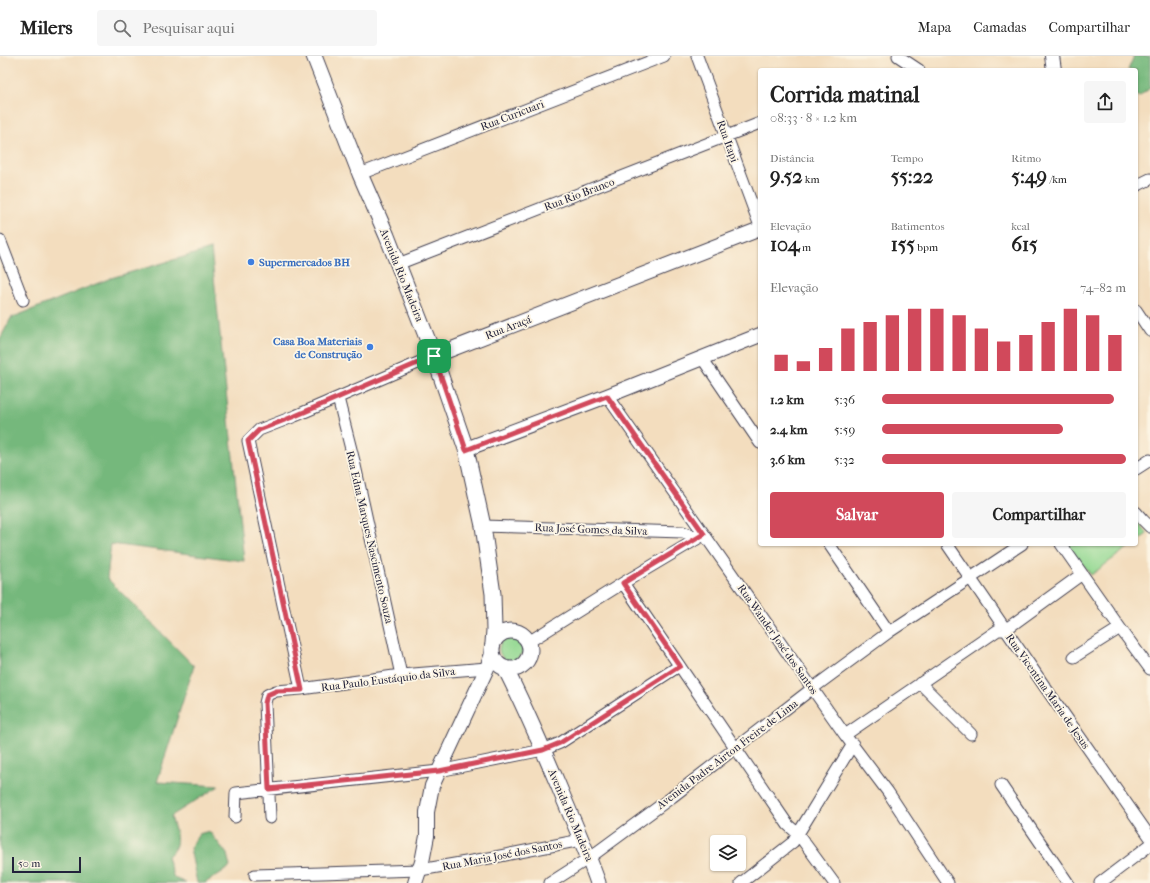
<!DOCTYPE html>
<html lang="pt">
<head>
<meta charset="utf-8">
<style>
  body { margin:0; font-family:"IM FELL French Canon",serif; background:#f6f6f6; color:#222; height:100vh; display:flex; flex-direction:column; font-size:15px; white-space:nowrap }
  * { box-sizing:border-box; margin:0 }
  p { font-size:13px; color:#767676 }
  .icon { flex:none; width:22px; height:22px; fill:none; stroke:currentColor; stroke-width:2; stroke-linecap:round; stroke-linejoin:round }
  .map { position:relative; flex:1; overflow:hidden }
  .details { position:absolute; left:758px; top:12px; width:380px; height:478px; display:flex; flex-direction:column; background:#fff; border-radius:4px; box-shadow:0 1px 3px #0004 }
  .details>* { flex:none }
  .buttons { position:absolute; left:710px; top:779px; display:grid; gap:8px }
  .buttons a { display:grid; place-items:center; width:36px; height:36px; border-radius:4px; background:#fff; box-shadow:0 1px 3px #0004; font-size:20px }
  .scale { position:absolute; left:12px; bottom:10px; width:69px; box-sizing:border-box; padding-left:4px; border:2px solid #22223b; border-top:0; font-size:11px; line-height:14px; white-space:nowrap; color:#22223b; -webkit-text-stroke:3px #fcf5e5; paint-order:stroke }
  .pin { position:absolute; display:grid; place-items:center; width:34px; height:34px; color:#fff; margin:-17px; border-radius:8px; box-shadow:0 2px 6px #0006 }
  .round { display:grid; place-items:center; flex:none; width:42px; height:42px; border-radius:4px; background:#f6f6f6 }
  .headline { display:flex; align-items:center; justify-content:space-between; height:68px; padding:0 12px }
  h1 { font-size:22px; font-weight:800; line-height:30px }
  .metrics { display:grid; grid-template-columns:repeat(3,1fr); gap:6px; height:68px; padding:4px 12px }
  .metrics div { display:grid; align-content:center }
  .metrics b { font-size:20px; font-weight:800 }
  .metrics small { font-size:11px; font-weight:400 }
  .metrics p { font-size:11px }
  .chart { height:112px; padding:8px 12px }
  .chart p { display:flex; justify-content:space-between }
  .chart svg { width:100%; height:72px; margin-top:4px; stroke:#d1495b; stroke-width:6 }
  .cta { display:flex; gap:8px; margin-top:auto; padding:8px 12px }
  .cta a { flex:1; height:46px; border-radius:4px; background:#d1495b; color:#fff; font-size:16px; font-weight:800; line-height:46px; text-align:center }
  .cta a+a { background:#f6f6f6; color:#222 }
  ul { padding:0 12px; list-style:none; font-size:13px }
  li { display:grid; grid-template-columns:64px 48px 1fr; align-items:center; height:30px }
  li i { height:10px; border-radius:5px; background:#d1495b }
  header { display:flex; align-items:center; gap:24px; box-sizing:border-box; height:56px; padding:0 20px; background:#fff; border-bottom:1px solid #e0e0e0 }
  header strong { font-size:19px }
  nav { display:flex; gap:22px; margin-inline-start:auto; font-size:14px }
  .search { width:280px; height:36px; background:#f6f6f6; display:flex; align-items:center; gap:10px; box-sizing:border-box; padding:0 14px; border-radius:4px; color:#767676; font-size:15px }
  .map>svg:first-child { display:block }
</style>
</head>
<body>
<header>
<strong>Milers</strong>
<div class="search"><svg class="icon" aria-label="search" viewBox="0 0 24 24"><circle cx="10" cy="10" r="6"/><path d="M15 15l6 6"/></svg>Pesquisar aqui</div>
<nav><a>Mapa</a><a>Camadas</a><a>Compartilhar</a></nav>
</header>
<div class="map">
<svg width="1150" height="827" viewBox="0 0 1150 827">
  <rect width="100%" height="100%" fill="#fcf5e5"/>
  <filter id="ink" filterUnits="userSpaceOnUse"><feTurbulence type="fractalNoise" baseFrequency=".025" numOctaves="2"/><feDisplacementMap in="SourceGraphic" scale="8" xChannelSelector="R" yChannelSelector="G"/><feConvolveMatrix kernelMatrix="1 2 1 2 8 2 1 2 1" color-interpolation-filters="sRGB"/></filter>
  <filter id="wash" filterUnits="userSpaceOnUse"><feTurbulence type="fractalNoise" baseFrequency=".012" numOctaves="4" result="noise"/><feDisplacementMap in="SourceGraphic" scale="16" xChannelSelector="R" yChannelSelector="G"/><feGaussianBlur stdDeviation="0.9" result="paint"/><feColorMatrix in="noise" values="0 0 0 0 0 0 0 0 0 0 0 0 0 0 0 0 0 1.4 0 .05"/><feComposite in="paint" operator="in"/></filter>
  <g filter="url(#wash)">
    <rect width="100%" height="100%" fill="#f3ddbe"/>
    <path fill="#92d891" stroke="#5a7d66" d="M1136 464 1147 478 1136 486Z
      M1066 488H1133L1091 519Z
      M499 593a12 12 0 1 1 24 0a12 12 0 1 1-24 0Z"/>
    <path fill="#75b87b" stroke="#4c6d5b" d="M1134 0H1150V32L1139 41 1136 39V14H1128Z
      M211 193 244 505 111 488 107 522 194 610 157 726 219 730 171 760C175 777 183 788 167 801L174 822 186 827H0V283L11 262 111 222Z
      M209 775 227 798 230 811 205 827H197L190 792 199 778Z"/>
  </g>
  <g filter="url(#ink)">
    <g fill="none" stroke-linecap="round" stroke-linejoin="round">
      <g stroke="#413e4f" stroke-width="13">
        <path id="minor" d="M697 0 760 170
          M898 0 919 14
          M360 118 664 0
          M1136 130 1150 123
          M0 184 23 244
          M398 208 760 67
          M1136 254 1150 275
          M702 302 760 387
          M607 340 845 679 888 736 928 797 948 827
          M338 342 354 405 401 619
          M1136 413 1150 404
          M1136 456 1143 464 1150 471
          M483 470 683 476 698 482
          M829 488 889 576
          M947 488 1045 631 1150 781
          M1061 488 1120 572 1150 613
          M623 527 788 769 798 778 834 827
          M527 587 623 527 702 480
          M1074 601 1120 572
          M920 627 971 678
          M301 633 248 385 259 374 295 360 434 300
          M845 679 998 574H1005L1082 518
          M1001 729 1068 827
          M235 761 236 737 439 715 543 694 560 687 679 610
          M270 762 265 647 267 639 276 635 301 633 401 619 487 612
          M255 819 420 814 495 801 581 784
          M550 827 589 802 672 741 813 632 889 576 1022 488
          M741 827 793 786 853 688
          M1100 827 1150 789"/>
      </g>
      <g stroke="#413e4f" stroke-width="16">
        <path id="tertiary" d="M1052 0 1054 14
          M434 300 760 173
          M466 393 607 340 760 279
          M415 827 422 806 427 780V756L432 730 487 612 492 598"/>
      </g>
      <g stroke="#413e4f" stroke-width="17">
        <path id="secondary" d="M314 0 360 118 387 180 434 300 466 393 483 470 493 538 494 574 493 587
          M492 594a19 19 0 1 1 38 0a19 19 0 1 1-38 0Z
          M505 612C525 651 542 691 559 731 572 763 587 795 598 827"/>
      </g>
      <use href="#minor" stroke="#fff" stroke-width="11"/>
      <use href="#tertiary" stroke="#fff" stroke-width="14"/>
      <use href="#secondary" stroke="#fff" stroke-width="15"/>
    </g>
  </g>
  <g fill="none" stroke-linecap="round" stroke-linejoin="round" filter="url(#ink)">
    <g stroke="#fff" stroke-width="8">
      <path id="route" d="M434 300 466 394 607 340 704 478 623 527 680 610 560 687 543 694 439 715 269 733 265 647 267 639 276 635 302 634 248 385 259 374 295 360Z"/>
    </g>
    <use href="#route" stroke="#d1495b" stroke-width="5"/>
  </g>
  <g fill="#3f7fe0" stroke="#fcf5e5" stroke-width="1.5">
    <circle cx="251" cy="206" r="4"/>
    <circle cx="370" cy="291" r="4"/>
  </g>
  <g text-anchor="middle" stroke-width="3.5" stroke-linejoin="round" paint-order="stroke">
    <g font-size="11" fill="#22223b" stroke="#fcf5e5">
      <text transform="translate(512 59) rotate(-21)" y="4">Rua Curicuari</text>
      <text transform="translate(728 85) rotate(70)" y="4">Rua Itapi</text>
      <text transform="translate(579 138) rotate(-21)" y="4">Rua Rio Branco</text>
      <text transform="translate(402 219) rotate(68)" y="4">Avenida Rio Madeira</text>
      <text transform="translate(508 271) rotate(-21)" y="4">Rua Araçá</text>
      <text transform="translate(591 473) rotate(2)" y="4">Rua José Gomes da Silva</text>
      <text transform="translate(370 481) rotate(77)" y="4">Rua Edna Marques Nascimento Souza</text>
      <text transform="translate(778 583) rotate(55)" y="4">Rua Wander José dos Santos</text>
      <text transform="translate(388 623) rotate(-7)" y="4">Rua Paulo Eustáquio da Silva</text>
      <text transform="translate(1048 635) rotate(55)" y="4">Rua Vicentina Maria de Jesus</text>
      <text transform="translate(727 698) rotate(-37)" y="4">Avenida Padre Airton Freire de Lima</text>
      <text transform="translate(571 759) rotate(67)" y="4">Avenida Rio Madeira</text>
      <text transform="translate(502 799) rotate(-11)" y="4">Rua Maria José dos Santos</text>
    </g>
    <g font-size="11" font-weight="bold" fill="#366cbe" stroke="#fcf5e5" text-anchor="start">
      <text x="259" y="210">Supermercados BH</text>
      <text x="362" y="289" text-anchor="end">Casa Boa Materiais<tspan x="362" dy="13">de Construção</tspan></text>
    </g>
  </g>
</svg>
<div class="buttons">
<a><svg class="icon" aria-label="layers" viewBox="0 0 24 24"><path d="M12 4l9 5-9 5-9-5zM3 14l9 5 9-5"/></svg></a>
</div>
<div class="scale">50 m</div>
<div class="pin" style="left:434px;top:300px;background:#1e9e55"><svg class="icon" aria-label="arrive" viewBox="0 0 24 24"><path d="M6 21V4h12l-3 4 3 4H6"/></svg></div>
<section class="details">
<div class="headline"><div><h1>Corrida matinal</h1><p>08:33 · 8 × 1.2 km</p></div><a class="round"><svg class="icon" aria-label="share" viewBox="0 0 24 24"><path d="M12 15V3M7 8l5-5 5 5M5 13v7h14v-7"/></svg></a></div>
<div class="metrics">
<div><p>Distância</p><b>9.52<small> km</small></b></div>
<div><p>Tempo</p><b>55:22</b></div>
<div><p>Ritmo</p><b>5:49<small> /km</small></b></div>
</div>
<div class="metrics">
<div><p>Elevação</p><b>104<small> m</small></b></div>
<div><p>Batimentos</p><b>155<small> bpm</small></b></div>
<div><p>kcal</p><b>615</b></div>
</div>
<div class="chart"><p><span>Elevação</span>74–82 m</p>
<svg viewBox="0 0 160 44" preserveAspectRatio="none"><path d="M5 44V34M15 44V38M25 44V30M35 44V18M45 44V14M55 44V10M65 44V6M75 44V6M85 44V10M95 44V18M105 44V26M115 44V22M125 44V14M135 44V6M145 44V10M155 44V22"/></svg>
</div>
<ul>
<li><b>1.2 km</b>5:36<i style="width:95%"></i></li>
<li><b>2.4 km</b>5:59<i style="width:74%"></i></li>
<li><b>3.6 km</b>5:32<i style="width:100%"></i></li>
</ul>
<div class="cta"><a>Salvar</a><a>Compartilhar</a></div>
</section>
</div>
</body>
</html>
